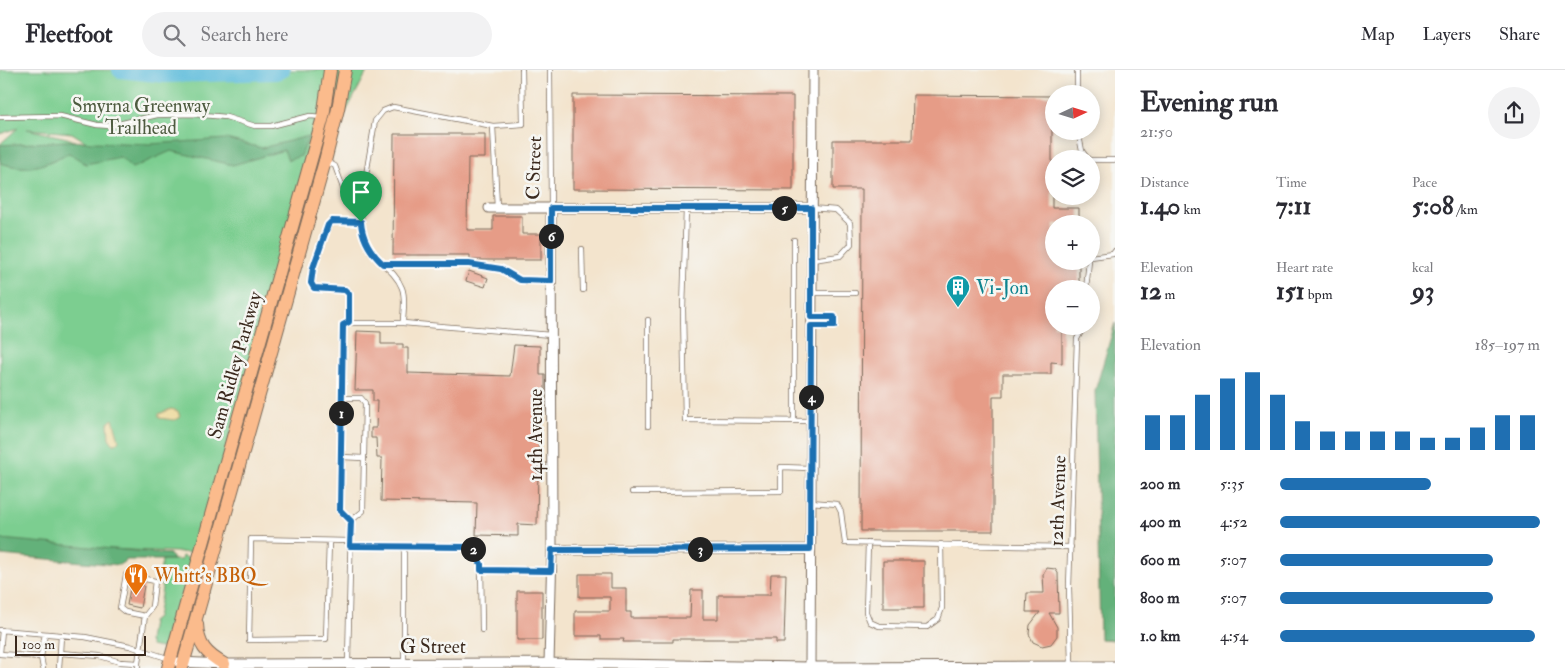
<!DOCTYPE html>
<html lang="en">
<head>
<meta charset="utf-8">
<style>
  body { margin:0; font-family:"IM FELL Double Pica",serif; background:#f2f2f3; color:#2b2b33; height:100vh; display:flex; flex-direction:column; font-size:19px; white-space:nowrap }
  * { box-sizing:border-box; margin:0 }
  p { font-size:16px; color:#7c7c81 }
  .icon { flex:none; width:28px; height:28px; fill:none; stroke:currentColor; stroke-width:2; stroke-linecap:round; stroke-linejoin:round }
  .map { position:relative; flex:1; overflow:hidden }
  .details { display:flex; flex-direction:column; background:#fff; width:450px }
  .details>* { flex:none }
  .needle { width:32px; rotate:86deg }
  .controls { position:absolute; left:1045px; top:15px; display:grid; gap:10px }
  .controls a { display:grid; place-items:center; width:55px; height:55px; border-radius:50%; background:#fff; box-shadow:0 2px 12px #0003; font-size:25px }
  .scale { position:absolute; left:15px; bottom:12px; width:131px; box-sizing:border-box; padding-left:5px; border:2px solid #3b2a1e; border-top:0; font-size:14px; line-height:18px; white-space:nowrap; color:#3b2a1e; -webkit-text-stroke:4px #f6f6f2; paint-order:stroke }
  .pin { position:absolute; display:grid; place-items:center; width:42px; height:42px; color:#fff; margin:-51px -21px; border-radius:50% 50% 50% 0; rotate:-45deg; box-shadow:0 0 5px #0007 }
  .pin .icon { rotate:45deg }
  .km { position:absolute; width:25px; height:25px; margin:-12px; border-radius:50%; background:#222; color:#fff; font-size:14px; line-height:25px; text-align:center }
  .round { display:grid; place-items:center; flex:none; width:52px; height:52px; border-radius:26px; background:#f2f2f3 }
  .headline { display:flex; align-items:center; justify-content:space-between; height:85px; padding:0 25px }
  h1 { font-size:28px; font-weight:700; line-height:38px }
  .metrics { display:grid; grid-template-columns:repeat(3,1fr); gap:8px; height:85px; padding:5px 25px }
  .metrics div { display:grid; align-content:center }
  .metrics b { font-size:25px; font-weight:700 }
  .metrics small { font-size:14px; font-weight:400 }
  .metrics p { font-size:14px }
  .chart { height:140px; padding:10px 25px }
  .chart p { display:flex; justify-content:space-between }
  .chart svg { width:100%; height:90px; margin-top:5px; stroke:#1f6fb2; stroke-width:6 }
  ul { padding:0 25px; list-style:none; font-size:16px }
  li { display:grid; grid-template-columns:80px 60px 1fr; align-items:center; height:38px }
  li i { height:12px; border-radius:6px; background:#1f6fb2 }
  header { display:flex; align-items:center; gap:30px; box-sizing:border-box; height:70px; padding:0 25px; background:#fff; border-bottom:1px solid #e1e1e2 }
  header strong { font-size:24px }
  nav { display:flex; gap:28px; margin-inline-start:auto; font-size:18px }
  .search { width:350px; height:45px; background:#f2f2f3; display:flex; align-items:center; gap:12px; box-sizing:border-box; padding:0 18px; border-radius:28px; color:#7c7c81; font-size:19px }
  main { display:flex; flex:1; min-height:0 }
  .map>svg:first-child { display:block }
</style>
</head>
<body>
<header>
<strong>Fleetfoot</strong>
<div class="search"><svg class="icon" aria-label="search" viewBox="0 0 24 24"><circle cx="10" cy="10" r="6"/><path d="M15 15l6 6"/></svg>Search here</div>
<nav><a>Map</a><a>Layers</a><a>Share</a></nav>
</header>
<main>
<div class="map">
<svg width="1115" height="598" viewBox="0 0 1115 598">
  <rect width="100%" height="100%" fill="#f6f6f2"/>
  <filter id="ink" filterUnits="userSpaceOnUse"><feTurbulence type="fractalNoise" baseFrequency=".02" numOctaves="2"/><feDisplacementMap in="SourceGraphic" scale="10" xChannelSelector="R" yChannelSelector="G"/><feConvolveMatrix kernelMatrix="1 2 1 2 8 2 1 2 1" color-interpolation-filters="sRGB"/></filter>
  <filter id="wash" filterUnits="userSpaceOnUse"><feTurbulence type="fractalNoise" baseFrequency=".0096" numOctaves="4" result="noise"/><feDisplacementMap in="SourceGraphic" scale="20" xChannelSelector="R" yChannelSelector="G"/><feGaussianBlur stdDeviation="1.12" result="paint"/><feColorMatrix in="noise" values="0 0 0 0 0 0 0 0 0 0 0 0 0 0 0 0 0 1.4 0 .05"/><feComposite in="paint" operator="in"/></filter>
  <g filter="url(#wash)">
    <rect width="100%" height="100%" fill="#f3e4cd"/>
    <path fill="#7bce90" stroke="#5b7c57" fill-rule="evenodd" d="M0 0H368L317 97 306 90 197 483 0 474V74L18 58 0 64ZM27 59 72 63 99 80 67 68Z
      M182 486 194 490 168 576 160 578 151 576 149 571 152 552 157 548 162 519 159 508 162 490H181Z"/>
    <path fill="#64b17a" stroke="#506e4c" d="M120 0H282L276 2 166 5Z
      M309 66 301 86 288 90 284 80 233 95 171 81 132 98 120 87 86 94 69 83C41 96 31 102 0 93V75L66 71 150 74 226 69 262 78Z
      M1115 253V570L1100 569 1095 321Z
      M0 469 170 484 173 490H127L119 495 0 485Z"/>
    <path fill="#eeda9e" stroke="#94825e" d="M171 339 178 341 180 348 174 350 159 348V344Z
      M113 349 119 370 114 375 109 368 108 353Z"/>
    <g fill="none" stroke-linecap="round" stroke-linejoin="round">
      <path stroke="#5dbcdb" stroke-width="16" d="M120 0 166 5 276 2 282 0"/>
    </g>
    <g id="blocks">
      <path fill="#e69c87" d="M573 25 793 26V120L573 119Z
        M913 25 1052 26V138H1079V154H1054V191H1079V219H1054V256H1062V293L1051 292V304H1003V326H993V461H861L862 119H833V70H912Z
        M394 64H485V88H468L467 160H493V146H522V164H541V190H470V185H393Z
        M469 201 488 208 485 217 466 211Z
        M357 261 381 262V274H403V278H408V303L510 306 514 275 540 276V305H545V342H539L537 455 518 454V466L476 465 477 433 381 431 382 388H377L376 368H371V358H376L377 331H373V320H355Z
        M883 491H924V538H883Z
        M1047 498 1055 499 1058 503 1059 543H1049L1057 557V566L1051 574 1042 576 1033 572 1029 564 1030 555 1040 542H1026L1027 523H1044L1043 505Z
        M579 504H611V518H626V542H631V548H690L691 520H703V549H718V525H770L771 504H786L784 573H776V569H673V572H623L624 569H601V566H575V541H610V527H579Z
        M131 513 144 516 140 538 127 535Z
        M517 521H542V570H517Z"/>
    </g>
  </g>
  <g filter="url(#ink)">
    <use href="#blocks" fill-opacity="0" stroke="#7b6b5b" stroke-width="1"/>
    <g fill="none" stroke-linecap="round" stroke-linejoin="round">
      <g stroke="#7b6b5b" stroke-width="6">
        <path id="service" d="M550 0 551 138
          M1077 0V24
          M0 47 60 46 97 55 110 56 157 45 192 44 226 47 255 56H271L310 46 322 47
          M493 56 523 54 522 0
          M1078 61 1082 81 1088 89
          M1091 90H1115
          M326 91 335 96 343 118 361 135C361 155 361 174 377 189 387 198 397 205 402 218 406 228 403 242 403 253H349L343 255 340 440 351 451 348 592
          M361 135 375 51 383 41 393 37 493 56 497 138
          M686 138 683 240 685 350 811 351
          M811 138 836 140 850 153 851 174 840 186 812 190
          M582 179 583 220
          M1091 187 1113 184 1115 181
          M384 193 469 195 501 199 520 210 551 211
          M1086 219 1089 191
          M812 223H855
          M812 247H834V256H812
          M349 253V224L345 220 314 218 311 213 313 198 328 155 332 151 361 152
          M403 253 551 265
          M342 328H361L365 333 363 441 351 451
          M794 351V170
          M648 356V250
          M341 387 364 388
          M632 422 781 421V397L810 398
          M810 432 837 434 841 442 845 473 1071 477
          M329 471 326 569 249 570 251 469 350 471
          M868 473 866 542 870 552 879 556 927 557 938 549 942 538 941 474
          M350 476H404
          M481 500 551 501
          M0 560 85 567 130 576 170 589
          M0 583 2 560
          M60 583 61 565
          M0 584 41 587 45 564
          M41 587 43 598
          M404 592V476L472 477 481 494 482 560
          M138 593 145 546 152 537 155 511 126 505 120 538 125 542 145 546
          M1071 594 1069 517 1077 269 1084 256
          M59 598 60 583 100 586 120 592 138 593V598"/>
      </g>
      <g stroke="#7b6b5b" stroke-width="11">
        <path id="minor" d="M489 138H811
          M552 480 810 479
          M178 592 224 594 549 593 810 597 1115 596
          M549 593 552 480 551 138
          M810 598 813 0"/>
      </g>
      <g stroke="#7b6b5b" stroke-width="14">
        <path id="primary" d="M197 554C198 575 206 584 224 594
          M168 598 323 47 330 0
          M182 598 325 91 338 39 345 0"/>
      </g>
      <use href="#service" stroke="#fff" stroke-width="4.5"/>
      <use href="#minor" stroke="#fff" stroke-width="9"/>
      <use href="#primary" stroke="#fbbb8c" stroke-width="12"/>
    </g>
  </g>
  <g fill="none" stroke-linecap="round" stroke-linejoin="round" filter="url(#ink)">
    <g stroke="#fff" stroke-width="10">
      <path id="route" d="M551 138H811V247H834V256H811L810 479 552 480 551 501 481 500V494L472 477 350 476 351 451 340 440 343 255 349 252V224L345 220 314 218 311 213 313 198 328 155 332 151 361 152C362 169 370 182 383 194H469L501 199 520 210 551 211Z"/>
    </g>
    <use href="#route" stroke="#1f6fb2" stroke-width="6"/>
  </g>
  <defs>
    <g id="building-pin" transform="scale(1.25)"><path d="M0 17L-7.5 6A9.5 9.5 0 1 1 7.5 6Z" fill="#0f9aa8" stroke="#f6f6f2"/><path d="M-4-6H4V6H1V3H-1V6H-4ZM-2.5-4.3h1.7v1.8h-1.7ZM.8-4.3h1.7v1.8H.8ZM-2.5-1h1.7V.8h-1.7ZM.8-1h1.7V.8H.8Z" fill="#fff"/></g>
    <g id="restaurant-pin" transform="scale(1.25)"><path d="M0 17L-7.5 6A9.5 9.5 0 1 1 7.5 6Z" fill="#e8710a" stroke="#f6f6f2"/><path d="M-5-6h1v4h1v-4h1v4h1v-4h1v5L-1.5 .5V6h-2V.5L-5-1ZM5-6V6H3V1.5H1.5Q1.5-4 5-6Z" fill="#fff"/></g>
  </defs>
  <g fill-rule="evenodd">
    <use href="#building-pin" x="958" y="217"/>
    <use href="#restaurant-pin" x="136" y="505"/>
  </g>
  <g text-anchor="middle" stroke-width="5" stroke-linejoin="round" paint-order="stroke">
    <g font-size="19" fill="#4e5b40" stroke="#f6f6f2">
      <text x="141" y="42">Smyrna Greenway<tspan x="141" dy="22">Trailhead</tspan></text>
    </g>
    <g font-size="19" fill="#3b2a1e" stroke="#f6f6f2">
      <text transform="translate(533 98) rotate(-88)" y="7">C Street</text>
      <text transform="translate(234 295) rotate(-74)" y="7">Sam Ridley Parkway</text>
      <text transform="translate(535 365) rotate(-90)" y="7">14th Avenue</text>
      <text transform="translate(1057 431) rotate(-88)" y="7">12th Avenue</text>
      <text x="433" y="583">G Street</text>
    </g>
    <g font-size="19" fill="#0d838f" stroke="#f6f6f2" text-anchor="start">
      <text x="976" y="224">Vi-Jon</text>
    </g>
    <g font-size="19" fill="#c56008" stroke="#f6f6f2" text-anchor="start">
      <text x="154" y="512">Whitt's BBQ</text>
    </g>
  </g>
</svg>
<div class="controls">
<a><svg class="needle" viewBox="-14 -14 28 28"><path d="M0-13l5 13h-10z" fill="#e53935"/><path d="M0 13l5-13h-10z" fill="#7c7c81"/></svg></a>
<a><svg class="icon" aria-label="layers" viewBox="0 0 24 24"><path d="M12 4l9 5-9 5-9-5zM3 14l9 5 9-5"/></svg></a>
<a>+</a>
<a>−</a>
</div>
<div class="scale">100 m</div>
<div class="pin" style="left:361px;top:152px;background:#1e9e55"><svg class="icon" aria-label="arrive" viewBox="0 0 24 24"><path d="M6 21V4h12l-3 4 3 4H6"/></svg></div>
<b class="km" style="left:341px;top:343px">1</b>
<b class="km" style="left:473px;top:479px">2</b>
<b class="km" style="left:700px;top:479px">3</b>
<b class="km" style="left:811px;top:327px">4</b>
<b class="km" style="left:784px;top:138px">5</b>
<b class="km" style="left:551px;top:166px">6</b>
</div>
<section class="details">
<div class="headline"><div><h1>Evening run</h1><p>21:50</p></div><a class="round"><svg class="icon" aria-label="share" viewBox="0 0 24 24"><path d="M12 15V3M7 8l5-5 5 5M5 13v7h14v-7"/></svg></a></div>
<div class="metrics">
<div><p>Distance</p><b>1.40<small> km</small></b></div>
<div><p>Time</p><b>7:11</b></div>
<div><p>Pace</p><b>5:08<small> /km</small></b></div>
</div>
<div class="metrics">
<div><p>Elevation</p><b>12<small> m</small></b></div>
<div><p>Heart rate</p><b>151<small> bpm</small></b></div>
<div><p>kcal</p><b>93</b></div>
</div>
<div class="chart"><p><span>Elevation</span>185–197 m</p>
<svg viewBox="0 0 160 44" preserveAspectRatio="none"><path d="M5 44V27M15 44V27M25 44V17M35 44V9M45 44V6M55 44V17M65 44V30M75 44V35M85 44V35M95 44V35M105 44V35M115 44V38M125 44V38M135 44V33M145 44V27M155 44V27"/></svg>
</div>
<ul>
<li><b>200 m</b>5:35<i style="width:58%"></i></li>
<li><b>400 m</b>4:52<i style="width:100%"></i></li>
<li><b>600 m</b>5:07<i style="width:82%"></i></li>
<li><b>800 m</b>5:07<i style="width:82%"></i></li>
<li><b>1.0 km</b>4:54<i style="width:98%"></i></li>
</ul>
</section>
</main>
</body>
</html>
